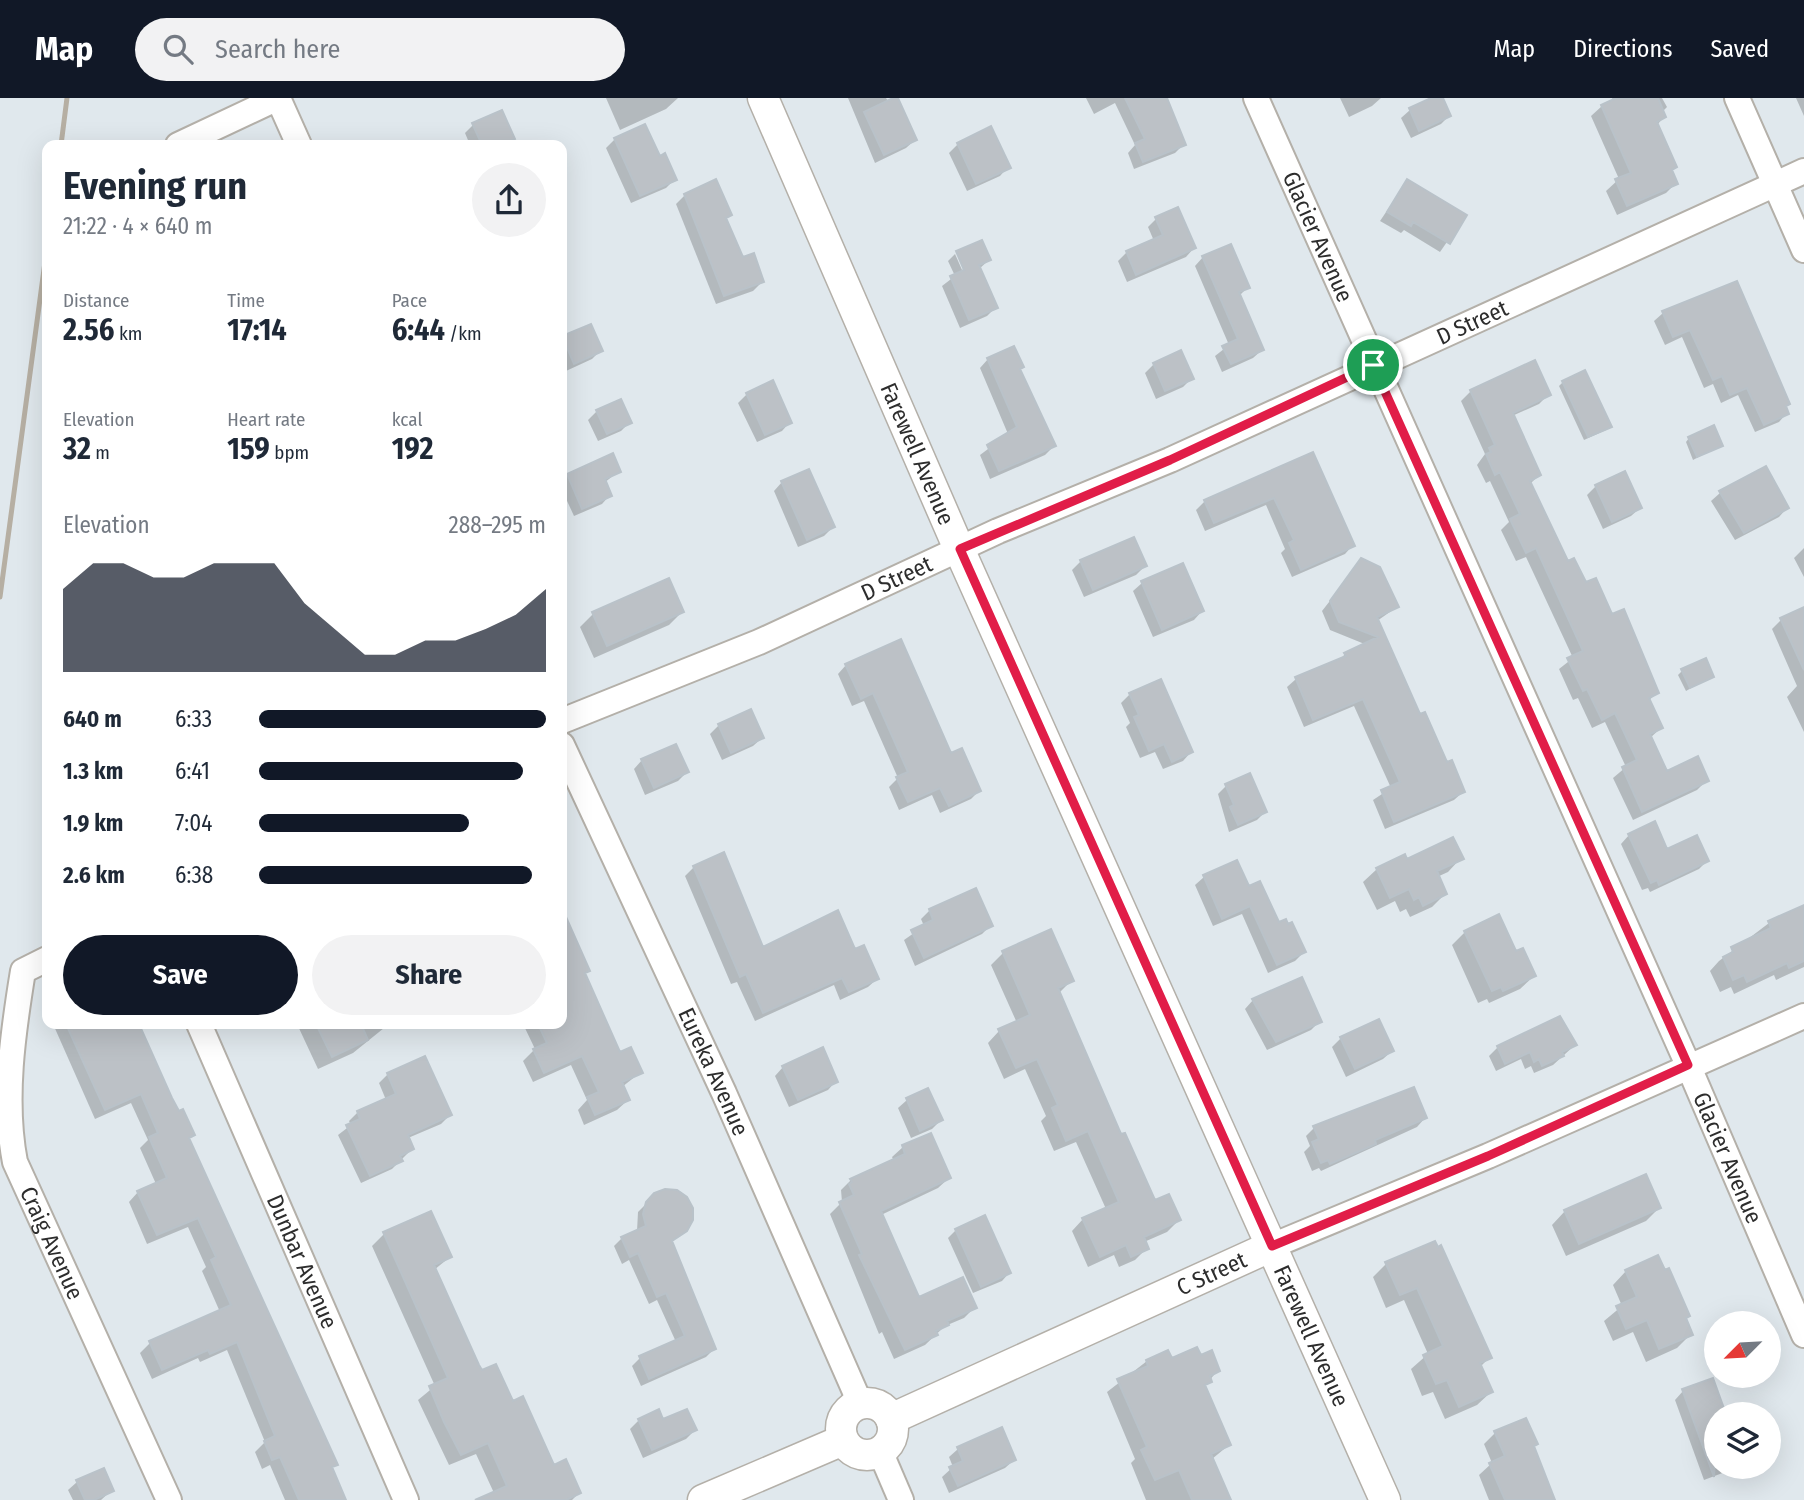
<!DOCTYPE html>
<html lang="en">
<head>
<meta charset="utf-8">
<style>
  body { margin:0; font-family:"Fira Sans Condensed",sans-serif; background:#f2f2f3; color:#1f2937; height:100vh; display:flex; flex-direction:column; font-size:26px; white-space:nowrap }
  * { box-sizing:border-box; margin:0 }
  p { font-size:23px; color:#747a83 }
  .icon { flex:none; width:38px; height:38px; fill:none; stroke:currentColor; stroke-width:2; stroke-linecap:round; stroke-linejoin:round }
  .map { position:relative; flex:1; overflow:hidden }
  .details { position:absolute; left:42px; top:42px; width:525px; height:889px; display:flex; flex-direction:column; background:#fff; border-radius:14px; box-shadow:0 7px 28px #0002 }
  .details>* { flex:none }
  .needle { width:46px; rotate:246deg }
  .controls { position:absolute; left:1704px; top:1213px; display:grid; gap:14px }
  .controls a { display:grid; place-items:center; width:77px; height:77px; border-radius:50%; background:#fff; box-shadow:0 7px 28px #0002; font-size:35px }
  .pin { position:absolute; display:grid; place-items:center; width:60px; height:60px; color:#fff; margin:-30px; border:4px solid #fff; border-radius:50%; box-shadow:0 2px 7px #0007 }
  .round { display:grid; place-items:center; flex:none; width:74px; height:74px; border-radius:37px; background:#f2f2f3 }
  .summary { display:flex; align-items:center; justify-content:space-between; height:119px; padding:0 21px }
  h1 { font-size:38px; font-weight:700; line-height:52px }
  .stats { display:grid; grid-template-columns:repeat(3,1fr); gap:10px; height:119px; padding:7px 21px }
  .stats div { display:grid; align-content:center }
  .stats b { font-size:30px; font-weight:700 }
  .stats small { font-size:19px; font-weight:400 }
  .stats p { font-size:19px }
  .chart { height:196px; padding:14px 21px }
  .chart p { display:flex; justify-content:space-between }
  .chart svg { width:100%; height:126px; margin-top:7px; fill:#111827; opacity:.7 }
  .action { display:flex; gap:14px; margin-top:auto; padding:14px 21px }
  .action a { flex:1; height:80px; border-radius:42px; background:#111827; color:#fff; font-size:28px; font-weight:700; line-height:80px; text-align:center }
  .action a+a { background:#f2f2f3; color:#1f2937 }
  ul { padding:0 21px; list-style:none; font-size:23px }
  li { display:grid; grid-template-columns:112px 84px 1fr; align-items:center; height:52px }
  li i { height:18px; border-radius:9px; background:#111827 }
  header { display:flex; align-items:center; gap:42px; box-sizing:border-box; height:98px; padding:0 35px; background:#111827; color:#fff }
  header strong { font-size:33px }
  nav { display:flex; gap:38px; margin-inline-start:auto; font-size:24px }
  .search { width:490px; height:63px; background:#f2f2f3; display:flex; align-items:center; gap:18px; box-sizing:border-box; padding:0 24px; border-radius:38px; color:#747a83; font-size:26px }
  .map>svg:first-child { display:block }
</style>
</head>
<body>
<header>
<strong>Map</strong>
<div class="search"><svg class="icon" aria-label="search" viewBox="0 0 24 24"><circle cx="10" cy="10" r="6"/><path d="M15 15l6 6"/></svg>Search here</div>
<nav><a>Map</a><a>Directions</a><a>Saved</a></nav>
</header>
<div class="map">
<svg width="1804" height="1402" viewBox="0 0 1804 1402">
  <rect width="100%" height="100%" fill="#e0e8ed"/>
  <path fill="#0003" d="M606 0H678L666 11 620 32Z
    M848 0H886L915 42 906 50 875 65Z
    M1086 0H1165L1184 46 1175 55 1134 71 1128 55 1135 47 1115 5 1094 16Z
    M1340 0H1381L1372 8 1349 19Z
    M1435 0H1441L1449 18 1441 26 1411 40 1401 20 1410 12Z
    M1612 0H1662L1667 9 1662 14 1664 19 1657 27 1675 69 1671 73 1676 85 1666 95 1617 117 1606 93 1619 81 1591 18 1602 8 1614 3Z
    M1796 0H1804V18Z
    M473 27 513 41 506 47H470L465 35Z
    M615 41 659 60 675 81 666 90 631 105 606 50Z
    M229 43 231 47H221L224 44Z
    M958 46 1008 69 1000 78 967 93 949 55Z
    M1407 83 1465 118 1440 154 1404 132 1401 135 1380 123Z
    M685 97 730 117 725 122 742 161 762 184 753 193 716 206 676 106Z
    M1156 121 1194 150 1186 159 1127 184 1118 163 1127 154 1154 143 1148 129Z
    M957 154 989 162 979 171 996 209 987 218 960 230 942 188 955 178 948 163 955 156 966 181 969 179Z
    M1203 159 1248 189 1239 198 1262 252 1253 260 1222 274 1215 258 1229 247 1195 168Z
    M1736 185 1787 315 1779 324 1755 334 1738 297 1721 305 1713 286 1704 290 1682 239 1665 247 1654 223 1663 215Z
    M563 240 601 252 592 261 566 273 562 264Z
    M988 261 1054 348 1045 357 990 381 980 357 1008 336 980 270Z
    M1154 266 1192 280 1183 289 1156 301 1145 275Z
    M1563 284 1610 328 1606 332 1584 342 1559 288Z
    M1471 293 1548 297 1539 306 1512 318 1539 377 1530 386 1567 466 1612 518 1657 595 1648 603 1661 630 1650 640 1666 675 1707 682 1697 692 1633 722 1613 680 1626 669 1605 624 1592 630 1578 600 1573 602 1559 571 1573 560 1526 459 1516 463 1501 432 1509 424 1490 383 1486 385 1477 367 1485 356 1461 303Z
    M747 296 790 324 782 333 757 344 738 305Z
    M597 313 630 324 621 333 598 343 588 322Z
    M1689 340 1721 347 1693 362 1686 344Z
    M1312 356 1353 447 1345 456 1292 479 1281 455 1285 451 1266 407 1205 433 1196 412 1205 403Z
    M1765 370 1787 410 1779 419 1735 442 1711 403 1720 395Z
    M619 373 604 385 610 397 602 406 574 418 562 392V383L568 377Z
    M782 384 833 429 824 438 798 449 774 393Z
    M1596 388 1640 410 1631 418 1603 431 1587 397Z
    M1804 450V479L1794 460Z
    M1362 462 1397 509 1377 523 1419 618 1463 694 1454 702 1385 731 1373 702 1391 690 1354 608 1304 629 1287 589 1296 581 1339 563 1345 556 1367 547 1330 532 1322 513Z
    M1081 463 1145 468 1136 477 1084 499 1072 472Z
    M1182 467 1202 513 1194 522 1153 539 1133 493 1142 485Z
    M1804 511V634L1787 599 1797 588 1772 531 1782 521Z
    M682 514 669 527 594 560 580 529 593 516Z
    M846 567 951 657 979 693 971 701 940 715 932 697 899 712 889 689 898 680 864 603 852 608 838 576Z
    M1682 573 1712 578 1686 593 1678 577Z
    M1130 596 1191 654 1183 663 1163 671 1155 654 1140 660 1126 629 1130 625 1121 605Z
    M719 627 762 640 753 648 722 662 710 636Z
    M642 662 687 674 678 683 645 697 634 671Z
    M1226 688 1265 714 1257 722 1229 734 1218 696Z
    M1629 737 1666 753 1707 763 1699 771 1650 794 1648 790 1642 792 1621 746Z
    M1461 760 1448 774 1437 779 1445 796 1432 809 1410 819 1406 811 1400 814 1395 803 1377 812 1363 784 1377 771Z
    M1237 764 1248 790 1304 854 1295 863 1268 875 1242 816 1213 828 1195 787 1204 779Z
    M694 769 762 852 855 853 877 881 868 889 840 902 834 887 755 923 737 884 731 886 685 778Z
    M1804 809V869L1776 882 1774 877 1734 896 1731 889 1720 894 1710 873 1719 863 1769 825Z
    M930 812 991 827 982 836 915 868 904 842 924 828 921 821Z
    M568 828 584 876 619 957 641 974 622 989 628 1002 617 1012 584 1027 578 1012 587 1002 571 967 533 984 523 963 535 951 523 926H562V830Z
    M1050 834 1072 882 1059 895 1120 1038 1154 1105 1179 1122 1167 1134 1144 1144 1147 1150 1135 1162 1119 1169 1114 1157 1088 1169 1072 1133 1083 1121 1106 1111 1076 1044 1054 1053 1041 1023 1046 1018 1025 971 1004 981 988 945 999 933 1017 925 991 867 1003 855Z
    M1465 834 1515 855 1534 878 1520 891 1489 905 1487 901 1478 905 1452 847Z
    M1253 902 1320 923 1311 932 1267 952 1245 911Z
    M53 926H138L171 1001 193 1037 188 1041 336 1366 330 1371 343 1402H285L270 1367 262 1371 255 1354 265 1344 227 1252 200 1264 198 1260 152 1281 140 1255 150 1245 220 1214 202 1173 206 1169 188 1129 147 1146 129 1104 138 1094 156 1086 140 1050 148 1042 131 1005 95 1021Z
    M297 926H389L353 955 318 971Z
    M1341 940 1392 953 1383 961 1346 979 1332 949Z
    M1575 947 1553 967 1534 975 1531 968 1525 971 1521 961 1496 973 1489 958 1498 949Z
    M424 960 450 1017 441 1026 408 1040 412 1051 392 1071 361 1085 338 1037 351 1027 349 1023 358 1014 386 1002 379 985 388 976Z
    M783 969 836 983 828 992 789 1009 775 978Z
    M927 992 941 1022 932 1031 911 1040 898 1010 907 1002Z
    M1425 1020 1417 1029 1321 1073 1319 1070 1312 1073 1304 1054 1310 1048 1306 1038 1314 1030Z
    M930 1037 949 1080 938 1090 881 1117 918 1201 975 1209 964 1220 945 1228 925 1247 894 1261 882 1234 879 1236 830 1116 842 1104 841 1092 851 1082 894 1063 892 1059 903 1049Z
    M655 1097 686 1132 671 1144 714 1251 706 1259 641 1288 632 1268 640 1260 676 1244 657 1202 649 1206 629 1162 622 1166 614 1148 622 1140 637 1133 638 1114Z
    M1659 1110 1646 1123 1566 1158 1552 1127 1565 1113Z
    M956 1132 1009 1175 1002 1183 973 1195 948 1140Z
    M384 1136 450 1159 434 1172 477 1268 512 1305 553 1369 579 1395 572 1402H484L494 1395 476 1356 449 1367 418 1302 435 1288 372 1148Z
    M1434 1145 1490 1259 1480 1269 1491 1294 1477 1307 1445 1321 1433 1294 1422 1298 1411 1271 1428 1256 1404 1202 1386 1210 1373 1179 1386 1166Z
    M1626 1173 1684 1221 1691 1236 1677 1250 1646 1264 1633 1234 1613 1243 1604 1223 1622 1208 1613 1187Z
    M1200 1259 1218 1272 1204 1289 1229 1347 1212 1361 1229 1402H1146L1131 1365 1135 1361 1107 1294 1147 1263Z
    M1683 1293 1724 1316H1717V1368H1735L1733 1371 1704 1382 1675 1302Z
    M658 1314 662 1324 695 1332 686 1341 643 1360 630 1331 639 1322Z
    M1001 1332 1014 1362 1005 1370 949 1395 942 1379 953 1369 949 1359 958 1351Z
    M1495 1335 1554 1402H1489L1479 1377 1492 1365 1484 1346Z
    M77 1384 112 1392 101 1402H73L68 1392Z"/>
  <path fill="#bcc1c6" stroke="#b9c2c9" stroke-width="2" d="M893 0H898L917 42 884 57 864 14Z
    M1125 0H1167L1186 47 1143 64 1135 45 1145 41Z
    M1431 0H1443L1451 18 1419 33 1409 10Z
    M1616 0H1658L1666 19 1657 24 1677 69 1672 72 1678 86 1627 108 1615 81 1631 75 1601 7Z
    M502 12 515 41 501 47H482L472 25Z
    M645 26 660 58 665 55 677 82 640 98 614 40Z
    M991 28 1011 70 976 86 957 45Z
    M716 81 732 117 726 120 743 159 754 155 764 184 724 198 684 96Z
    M1407 81 1467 117 1450 146 1413 124 1411 128 1387 114Z
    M1178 109 1196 150 1136 177 1126 153 1163 137 1155 119Z
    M982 142 991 162 979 167 998 210 969 222 950 178 964 172 956 153Z
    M1231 146 1250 190 1239 194 1264 252 1231 266 1222 248 1238 241 1202 158Z
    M1737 183 1790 306 1786 308 1789 316 1764 327 1747 290 1730 297 1722 278 1713 282 1690 232 1673 239 1662 213Z
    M591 226 603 253 574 266 562 238Z
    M1014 248 1024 269 1020 271 1056 348 999 373 987 347 1017 329 987 260Z
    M1181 252 1194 281 1165 293 1153 265Z
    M1535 262 1551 297 1513 315 1541 377 1530 383 1568 463 1574 460 1586 484 1596 480 1612 516 1624 511 1659 595 1649 600 1663 630 1650 636 1667 673 1698 658 1709 683 1642 714 1622 669 1637 662 1615 615 1602 622 1587 591 1583 593 1567 560 1583 553 1536 450 1526 455 1510 421 1520 416 1500 374 1495 377 1486 356 1491 354 1489 350 1495 347 1470 292Z
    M1585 272 1612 329 1588 339 1562 283Z
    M773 282 792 325 765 337 746 295Z
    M621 301 632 325 607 336 596 312Z
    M1714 327 1723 348 1697 359 1688 339Z
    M1313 354 1355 448 1301 472 1289 445 1294 442 1274 400 1214 425 1204 402Z
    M613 355 621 374 605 381 612 398 582 411 567 376Z
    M1766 368 1789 410 1744 435 1719 393Z
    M809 371 835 429 807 442 781 383Z
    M1625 373 1642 410 1612 424 1595 387Z
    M1134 439 1147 468 1093 492 1080 462Z
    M1361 460 1380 469 1399 509 1377 519 1420 616 1425 614 1447 664 1452 662 1465 694 1394 724 1381 692 1400 684 1363 601 1313 622 1295 579 1346 558 1344 555 1378 539 1339 524 1330 503Z
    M1183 465 1204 513 1162 532 1141 483Z
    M669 480 684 514 607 548 592 514Z
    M1804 509V572L1780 520Z
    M901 541 951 655 962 650 981 693 949 708 940 690 908 704 896 679 908 674 873 595 861 601 845 566Z
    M1706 560 1714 579 1690 590 1681 571Z
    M1161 581 1193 654 1172 664 1164 646 1149 653 1134 619 1139 617 1129 595Z
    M751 611 764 640 731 655 718 626Z
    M676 646 689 674 654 690 641 661Z
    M1250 675 1267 714 1238 727 1230 709 1234 707 1225 686Z
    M1655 723 1667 751 1697 737 1709 763 1659 787 1657 782 1651 785 1628 736Z
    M1453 739 1464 761 1437 773 1447 796 1423 808 1419 799 1414 802 1409 791 1390 800 1376 770 1405 756 1407 761Z
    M724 754 763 849 838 812 855 851 864 847 879 881 849 894 842 880 763 915 746 876 740 879 693 768Z
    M1237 762 1249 788 1260 783 1279 824 1286 821 1288 826 1292 824 1306 854 1277 867 1250 808 1222 821 1203 777Z
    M976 790 993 828 924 860 911 832 933 822 929 811Z
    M1804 807V863L1789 870 1787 865 1747 884 1744 877 1733 882 1723 859 1733 854 1731 849 1771 830 1768 823Z
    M562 810 590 873 585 875 620 954 631 949 643 975 622 984 630 1002 595 1017 587 999 599 994 582 958 544 975 533 951 547 945 538 926H562Z
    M1499 816 1516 853 1523 850 1536 878 1503 893 1501 889 1492 893 1464 833Z
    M1051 831 1074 883 1058 890 1121 1036 1125 1035 1155 1102 1169 1096 1181 1122 1144 1139 1149 1151 1131 1159 1126 1147 1100 1159 1082 1120 1119 1104 1088 1033 1066 1043 1052 1010 1058 1007 1037 961 1016 970 998 931 1030 917 1002 853Z
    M1302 879 1322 924 1276 944 1252 901Z
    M1560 918 1577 947 1562 954 1564 958 1542 968 1539 961 1534 964 1530 954 1505 966 1497 948Z
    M1379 921 1394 953 1355 971 1340 939Z
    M66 926H139L172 1000 179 1013 183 1011 195 1037 189 1040 194 1051 338 1367 332 1369 346 1402H299L280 1359 272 1362 264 1343 275 1338 237 1244 210 1256 208 1252 162 1272 149 1243 231 1207 211 1162 216 1159 198 1120 157 1137 137 1093 167 1080 149 1039 158 1035 141 996 105 1012Z
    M316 926H361L368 942 332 959Z
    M823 949 838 984 798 1002 782 968Z
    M425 958 452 1017 408 1037 414 1051 400 1058 403 1063 370 1078 346 1027 360 1021 357 1013 396 996 387 975Z
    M1414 989 1427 1020 1375 1042 1376 1046 1330 1066 1328 1062 1321 1065 1312 1044 1319 1041 1313 1028Z
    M928 990 943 1022 920 1033 906 1000Z
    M931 1035 951 1080 881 1113 919 1199 963 1179 977 1210 947 1223 949 1227 936 1233 938 1237 905 1252 859 1157 862 1156 839 1104 854 1097 849 1086 852 1084 850 1081 905 1056 902 1047Z
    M1646 1076 1661 1110 1579 1146 1564 1112Z
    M665 1091 677 1092 687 1099 693 1110V1122L687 1133 672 1143 716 1251 649 1281 639 1258 685 1238 666 1195 657 1199 638 1155 630 1159 621 1139 646 1128 643 1116 646 1104 654 1095Z
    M431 1113 452 1159 434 1167 479 1267 482 1272 496 1266 513 1303 523 1298 554 1367 566 1361 581 1395 566 1402H475L507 1388 488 1345 461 1357 444 1324 429 1288 448 1280 383 1134Z
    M985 1117 1011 1175 981 1189 955 1131Z
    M1435 1143 1438 1149 1441 1147 1492 1260 1480 1265 1493 1294 1459 1309 1447 1282 1436 1286 1423 1257 1443 1248 1417 1190 1400 1197 1385 1164Z
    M1658 1157 1665 1172 1669 1170 1690 1218 1686 1220 1693 1237 1659 1251 1647 1222 1626 1231 1616 1208 1637 1199 1625 1172Z
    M1197 1249 1201 1257 1212 1252 1220 1273 1210 1278 1212 1284 1205 1287 1231 1347 1211 1356 1231 1402H1192L1179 1372 1155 1382 1141 1352 1147 1349 1117 1281 1148 1268 1146 1262 1168 1252 1172 1260Z
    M1713 1280 1726 1316H1717L1714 1379 1682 1291Z
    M659 1311 663 1321 687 1311 697 1332 652 1352 638 1321Z
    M1526 1320 1538 1346 1534 1348 1555 1402H1505L1489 1365 1505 1358 1494 1333Z
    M1002 1329 1016 1362 958 1388 949 1369 963 1363 957 1349Z
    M104 1370 114 1393 94 1402H85L76 1382Z"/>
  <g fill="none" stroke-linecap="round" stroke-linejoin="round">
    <g stroke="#b4b0a9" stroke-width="28">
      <g id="minor">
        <path d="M278 0 299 47"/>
        <path id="s1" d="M1256 0 1688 967 1804 1237"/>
        <path d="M1737 0 1804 152"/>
        <path d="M178 47 278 0"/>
        <path id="s2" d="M562 623 759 544 998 433 1170 362 1804 73"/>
        <path id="s3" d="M562 647 724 995 860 1305"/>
        <path id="s4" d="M47 861 23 873C13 934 3 1002 15 1064L169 1402"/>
        <path id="s5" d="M199 926 406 1402"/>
        <path d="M1272 1148 1488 1058 1804 918"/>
        <path d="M880 1353 901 1402"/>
      </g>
    </g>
    <g stroke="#b4b0a9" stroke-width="33">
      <g id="tertiary">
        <path id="s6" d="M763 0 959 451 1385 1402"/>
        <circle cx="867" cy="1331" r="26"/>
        <path id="s7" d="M891 1321 1272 1148"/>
        <path d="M703 1402 843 1342"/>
      </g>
    </g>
    <use href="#minor" stroke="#fff" stroke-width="24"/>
    <use href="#tertiary" stroke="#fff" stroke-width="30"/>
    <path stroke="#b6afa3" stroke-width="5" d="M61 47 67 0
      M0 499 47 149"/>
  </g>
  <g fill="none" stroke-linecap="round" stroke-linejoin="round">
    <g stroke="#fff" stroke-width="14">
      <path id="route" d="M1373 267 1688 967 1488 1058 1272 1148 960 451 1170 362Z"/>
    </g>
    <use href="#route" stroke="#e11d48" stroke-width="9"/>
  </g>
  <g text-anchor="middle" stroke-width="5" stroke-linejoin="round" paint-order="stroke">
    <g font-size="23" fill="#2d2d2d" stroke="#fff">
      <text dy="8" stroke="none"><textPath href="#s1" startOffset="152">Glacier Avenue</textPath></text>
      <text dy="8" stroke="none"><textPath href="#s2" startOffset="994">D Street</textPath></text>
      <text dy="8" stroke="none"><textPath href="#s6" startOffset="388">Farewell Avenue</textPath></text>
      <text dy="8" stroke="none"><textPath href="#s2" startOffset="364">D Street</textPath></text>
      <text dy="8" stroke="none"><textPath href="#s3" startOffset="360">Eureka Avenue</textPath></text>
      <text dy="8" stroke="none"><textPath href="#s1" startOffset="1160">Glacier Avenue</textPath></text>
      <text dy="8" stroke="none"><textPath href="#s4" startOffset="308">Craig Avenue</textPath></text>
      <text dy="8" stroke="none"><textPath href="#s5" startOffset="259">Dunbar Avenue</textPath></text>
      <text dy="8" stroke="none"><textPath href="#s7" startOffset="352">C Street</textPath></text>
      <text dy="8" stroke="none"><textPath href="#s6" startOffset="1354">Farewell Avenue</textPath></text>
    </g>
  </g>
</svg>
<div class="controls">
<a><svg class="needle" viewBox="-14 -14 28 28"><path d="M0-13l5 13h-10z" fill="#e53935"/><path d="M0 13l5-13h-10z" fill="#747a83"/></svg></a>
<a><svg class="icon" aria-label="layers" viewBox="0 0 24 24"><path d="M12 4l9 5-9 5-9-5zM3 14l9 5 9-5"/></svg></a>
</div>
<div class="pin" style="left:1373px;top:267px;background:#1e9e55"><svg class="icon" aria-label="arrive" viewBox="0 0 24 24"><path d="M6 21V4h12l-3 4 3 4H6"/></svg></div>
<section class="details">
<div class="summary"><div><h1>Evening run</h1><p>21:22 · 4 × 640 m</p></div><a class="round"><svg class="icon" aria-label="share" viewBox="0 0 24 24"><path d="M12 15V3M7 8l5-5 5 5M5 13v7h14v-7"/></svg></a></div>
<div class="stats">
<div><p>Distance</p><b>2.56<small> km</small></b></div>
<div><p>Time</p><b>17:14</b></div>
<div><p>Pace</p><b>6:44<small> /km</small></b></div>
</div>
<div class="stats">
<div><p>Elevation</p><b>32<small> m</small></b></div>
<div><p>Heart rate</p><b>159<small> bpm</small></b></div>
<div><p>kcal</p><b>192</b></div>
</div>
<div class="chart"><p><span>Elevation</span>288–295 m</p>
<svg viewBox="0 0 160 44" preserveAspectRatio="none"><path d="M0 44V15L10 6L20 6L30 11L40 11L50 6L60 6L70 6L80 20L90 29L100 38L110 38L120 33L130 33L140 29L150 24L160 15V44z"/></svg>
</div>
<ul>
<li><b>640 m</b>6:33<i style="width:100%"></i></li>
<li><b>1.3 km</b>6:41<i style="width:92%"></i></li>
<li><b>1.9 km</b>7:04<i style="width:73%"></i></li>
<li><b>2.6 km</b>6:38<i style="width:95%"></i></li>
</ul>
<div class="action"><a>Save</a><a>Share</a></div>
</section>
</div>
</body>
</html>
